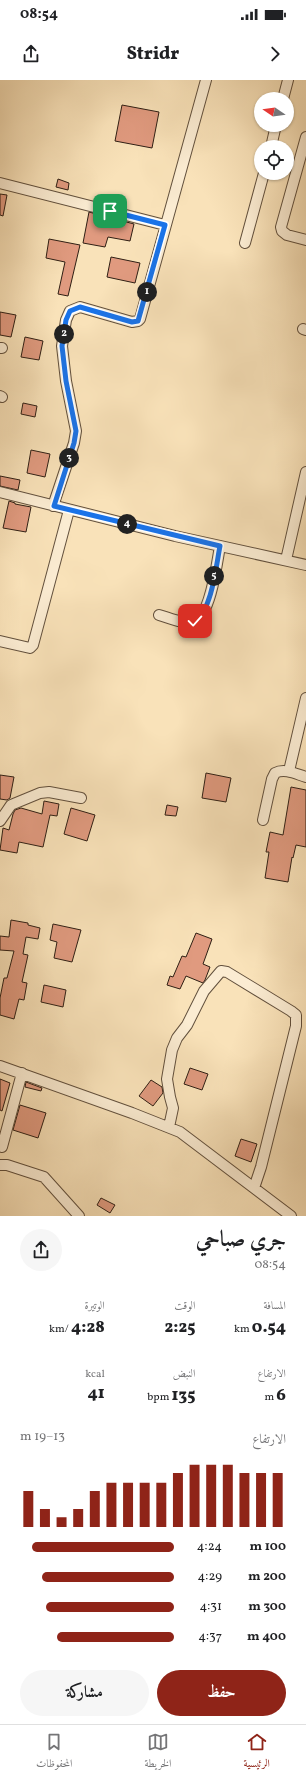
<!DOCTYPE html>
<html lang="ar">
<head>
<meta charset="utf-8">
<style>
  body { margin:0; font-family:Vollkorn,Amiri,serif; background:#f6f6f6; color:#202124; direction:rtl; height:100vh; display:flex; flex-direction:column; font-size:15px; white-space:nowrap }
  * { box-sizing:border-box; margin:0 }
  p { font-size:13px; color:#757577 }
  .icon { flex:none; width:22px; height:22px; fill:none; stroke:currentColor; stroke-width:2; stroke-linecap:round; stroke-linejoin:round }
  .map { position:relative; height:1136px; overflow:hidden; direction:ltr }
  .sheet { display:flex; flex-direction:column; background:#fff; flex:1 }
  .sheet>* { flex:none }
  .needle { width:26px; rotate:283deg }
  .controls { position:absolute; left:254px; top:12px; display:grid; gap:8px }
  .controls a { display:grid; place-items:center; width:40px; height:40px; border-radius:50%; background:#fff; box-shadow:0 1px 3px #0004; font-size:20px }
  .pin { position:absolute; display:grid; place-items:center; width:34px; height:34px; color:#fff; margin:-17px; border-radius:8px; box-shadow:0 2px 6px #0006 }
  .km { position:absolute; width:20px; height:20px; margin:-10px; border-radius:50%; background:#222; color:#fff; font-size:11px; line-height:20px; text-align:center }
  .round { display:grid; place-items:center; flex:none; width:42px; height:42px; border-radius:21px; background:#f6f6f6 }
  .head { display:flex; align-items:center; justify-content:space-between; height:68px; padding:0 20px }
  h1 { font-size:22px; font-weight:800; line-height:30px }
  .stats { display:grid; grid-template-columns:repeat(3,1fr); gap:6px; height:68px; padding:4px 20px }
  .stats div { display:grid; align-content:center }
  .stats b { font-size:17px; font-weight:800 }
  .stats small { font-size:11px; font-weight:400 }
  .stats p { font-size:11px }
  .chart { height:112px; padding:8px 20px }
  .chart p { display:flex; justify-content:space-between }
  .chart svg { width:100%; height:72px; margin-top:4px; stroke:#8f2418; stroke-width:6 }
  .cta { display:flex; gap:8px; margin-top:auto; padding:8px 20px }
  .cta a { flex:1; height:46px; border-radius:24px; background:#8f2418; color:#fff; font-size:16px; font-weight:800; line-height:46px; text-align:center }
  .cta a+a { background:#f6f6f6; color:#202124 }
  ul { padding:0 20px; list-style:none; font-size:13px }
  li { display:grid; grid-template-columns:64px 48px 1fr; align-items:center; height:30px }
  li i { height:10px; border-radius:5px; background:#8f2418 }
  .status { display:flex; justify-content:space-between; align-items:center; height:28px; padding:0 20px; background:#fff; direction:ltr }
  .status svg { height:11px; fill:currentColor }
  header { display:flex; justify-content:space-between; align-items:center; height:52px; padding:0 20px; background:#fff; font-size:18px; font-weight:800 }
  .tabs { display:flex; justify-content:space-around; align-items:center; height:56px; border-top:1px solid #e0e0e0; background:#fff; font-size:11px; color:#757577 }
  .tabs a { display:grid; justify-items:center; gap:2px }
  .tabs .current { color:#8f2418 }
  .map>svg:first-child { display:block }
</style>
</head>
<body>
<div class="status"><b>08:54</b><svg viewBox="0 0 49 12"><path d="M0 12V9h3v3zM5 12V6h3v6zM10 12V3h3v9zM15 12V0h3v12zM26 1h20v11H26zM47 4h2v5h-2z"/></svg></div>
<header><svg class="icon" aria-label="forward" viewBox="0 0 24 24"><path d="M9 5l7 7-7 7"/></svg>Stridr<svg class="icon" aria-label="share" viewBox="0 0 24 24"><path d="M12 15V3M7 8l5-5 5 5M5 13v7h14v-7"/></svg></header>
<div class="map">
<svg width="306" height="1136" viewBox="0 0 306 1136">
  <rect width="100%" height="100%" fill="#f9e2b9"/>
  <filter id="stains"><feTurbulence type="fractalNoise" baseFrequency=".005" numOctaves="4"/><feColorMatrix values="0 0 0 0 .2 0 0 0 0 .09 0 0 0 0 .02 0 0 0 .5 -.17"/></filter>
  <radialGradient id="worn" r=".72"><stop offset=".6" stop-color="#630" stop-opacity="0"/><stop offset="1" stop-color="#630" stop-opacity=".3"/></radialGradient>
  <path fill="#e09a7f" stroke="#2f1f14" d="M122 25 159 32 152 68 115 61Z
    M58 99 69 103 68 110 56 107Z
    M0 114 7 115 3 136 0 135Z
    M89 132 134 144 130 161 108 157 105 167 83 163Z
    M49 159 80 165 68 216 58 214 65 182 46 178Z
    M111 177 140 183 135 203 107 197Z
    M0 232 16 235 11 257 0 255Z
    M25 257 43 261 39 280 21 277Z
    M23 323 37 326 35 337 21 334Z
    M31 370 50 374 45 397 27 393Z
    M0 396 20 400 18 410 0 406Z
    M9 421 15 423V424L31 427 26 452 3 448Z
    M206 693 231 698 226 722 202 718Z
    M0 695 14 697 10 718 7 720 0 719Z
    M291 707 306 710V767L296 765 293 778 292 777 288 802 265 798 269 772H266L270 752 283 755Z
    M44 721 59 724 57 736 50 735 43 767 19 762 17 773 0 770 3 748 9 750 13 734 15 730 21 728 42 734Z
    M167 725 178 727 176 736 165 735Z
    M71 728 95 735 87 761 64 754Z
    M11 840 28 843V845L40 848 38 859 26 857 23 874 28 875 22 902 27 903 24 920 19 919 14 939 0 935V918L4 898H7L14 871 0 870V856L9 857Z
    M53 844 81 850 72 882 54 878 57 862 50 860Z
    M196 853 212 859 203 884 210 887 205 900 203 903 186 896 180 909 167 905 170 896 173 897 182 876 186 877Z
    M44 905 66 910 63 927 41 922Z
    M190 988 208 994 202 1010 184 1004Z
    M0 999 10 1003 2 1031 0 1030Z
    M151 1000 162 1007 163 1013 153 1026 139 1016Z
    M26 1002 42 1008 41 1011 25 1007Z
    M20 1025 46 1033 38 1058 13 1050Z
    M241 1059 257 1064 251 1082 235 1076Z
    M101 1118 115 1125 110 1133 97 1125Z"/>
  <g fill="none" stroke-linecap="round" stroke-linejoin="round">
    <g stroke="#62503d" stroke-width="12">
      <path id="minor" d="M283 19 288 0
        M306 57 281 147 282 151 287 155 306 160
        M271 67 276 45
        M0 103 165 145
        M245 163 264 93
        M303 249 306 250
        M0 268H2
        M0 316 2 317
        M0 412 175 456 306 485
        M53 426 74 363 76 351 66 301 62 266 66 240 70 231 80 227 132 242 138 241 140 239 206 0
        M286 480 306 392
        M159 535C170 538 184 545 195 541 211 534 217 482 220 466
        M0 561 30 568 33 565 69 430
        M289 691 306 618
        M263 740 272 699 275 693C285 688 296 694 306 697
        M0 741 11 725 40 713 49 712 81 718
        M0 986 132 1033 180 1052 291 1136
        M169 1047 173 1028 170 1017 167 999 172 970 177 958 187 945 204 911 221 891 227 892 291 931 296 935V946L261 1087 254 1108
        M2 1067 22 993
        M0 1085H7L44 1097 79 1136"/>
    </g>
    <use href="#minor" stroke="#fbecd2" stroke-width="10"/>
  </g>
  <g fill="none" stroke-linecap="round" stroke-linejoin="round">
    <g stroke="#fff" stroke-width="8">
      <path id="route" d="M110 131 165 145 138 241 132 242 80 227 70 231 66 240 62 266 66 301 76 351 74 363 54 426 220 466C216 486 212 530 195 541"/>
    </g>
    <use href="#route" stroke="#1a73e8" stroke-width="5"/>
  </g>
  <rect width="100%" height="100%" filter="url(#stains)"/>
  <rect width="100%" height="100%" fill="url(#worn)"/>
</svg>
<div class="controls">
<a><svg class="needle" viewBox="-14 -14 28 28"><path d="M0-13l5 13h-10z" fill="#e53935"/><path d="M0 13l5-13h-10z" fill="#757577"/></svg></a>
<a><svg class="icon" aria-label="locate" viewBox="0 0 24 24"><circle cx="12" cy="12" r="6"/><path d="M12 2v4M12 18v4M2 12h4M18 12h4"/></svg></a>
</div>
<div class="pin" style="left:110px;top:131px;background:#1e9e55"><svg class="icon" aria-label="arrive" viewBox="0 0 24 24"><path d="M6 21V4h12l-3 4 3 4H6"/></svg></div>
<div class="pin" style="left:195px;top:541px;background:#d93025"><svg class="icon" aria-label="check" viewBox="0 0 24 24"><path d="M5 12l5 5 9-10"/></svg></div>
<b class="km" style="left:147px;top:212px">1</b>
<b class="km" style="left:64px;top:254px">2</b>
<b class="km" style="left:69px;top:378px">3</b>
<b class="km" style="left:127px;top:444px">4</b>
<b class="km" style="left:214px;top:496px">5</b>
</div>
<section class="sheet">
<div class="head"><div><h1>جري صباحي</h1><p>08:54</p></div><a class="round"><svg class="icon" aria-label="share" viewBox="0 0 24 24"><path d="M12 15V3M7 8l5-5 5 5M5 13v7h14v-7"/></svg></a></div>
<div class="stats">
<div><p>المسافة</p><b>0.54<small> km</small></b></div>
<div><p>الوقت</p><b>2:25</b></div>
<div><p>الوتيرة</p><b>4:28<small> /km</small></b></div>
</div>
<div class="stats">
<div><p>الارتفاع</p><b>6<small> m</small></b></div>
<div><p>النبض</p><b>135<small> bpm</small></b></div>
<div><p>kcal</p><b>41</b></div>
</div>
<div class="chart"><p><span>الارتفاع</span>13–19 m</p>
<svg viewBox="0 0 160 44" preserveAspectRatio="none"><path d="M5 44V22M15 44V33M25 44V38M35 44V33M45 44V22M55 44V17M65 44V17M75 44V17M85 44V17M95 44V11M105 44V6M115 44V6M125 44V6M135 44V11M145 44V11M155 44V11"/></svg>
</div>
<ul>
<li><b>100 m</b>4:24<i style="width:92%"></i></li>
<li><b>200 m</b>4:29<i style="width:86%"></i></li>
<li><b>300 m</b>4:31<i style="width:83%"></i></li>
<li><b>400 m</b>4:37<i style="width:76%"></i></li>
</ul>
<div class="cta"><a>حفظ</a><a>مشاركة</a></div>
</section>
<nav class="tabs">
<a class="current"><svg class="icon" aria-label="home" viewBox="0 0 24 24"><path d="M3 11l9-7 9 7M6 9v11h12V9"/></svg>الرئيسية</a>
<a><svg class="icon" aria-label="map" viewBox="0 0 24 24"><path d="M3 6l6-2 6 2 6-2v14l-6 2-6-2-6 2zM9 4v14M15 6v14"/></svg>الخريطة</a>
<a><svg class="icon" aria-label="saved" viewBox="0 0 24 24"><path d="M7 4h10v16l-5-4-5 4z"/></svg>المحفوظات</a>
</nav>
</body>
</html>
